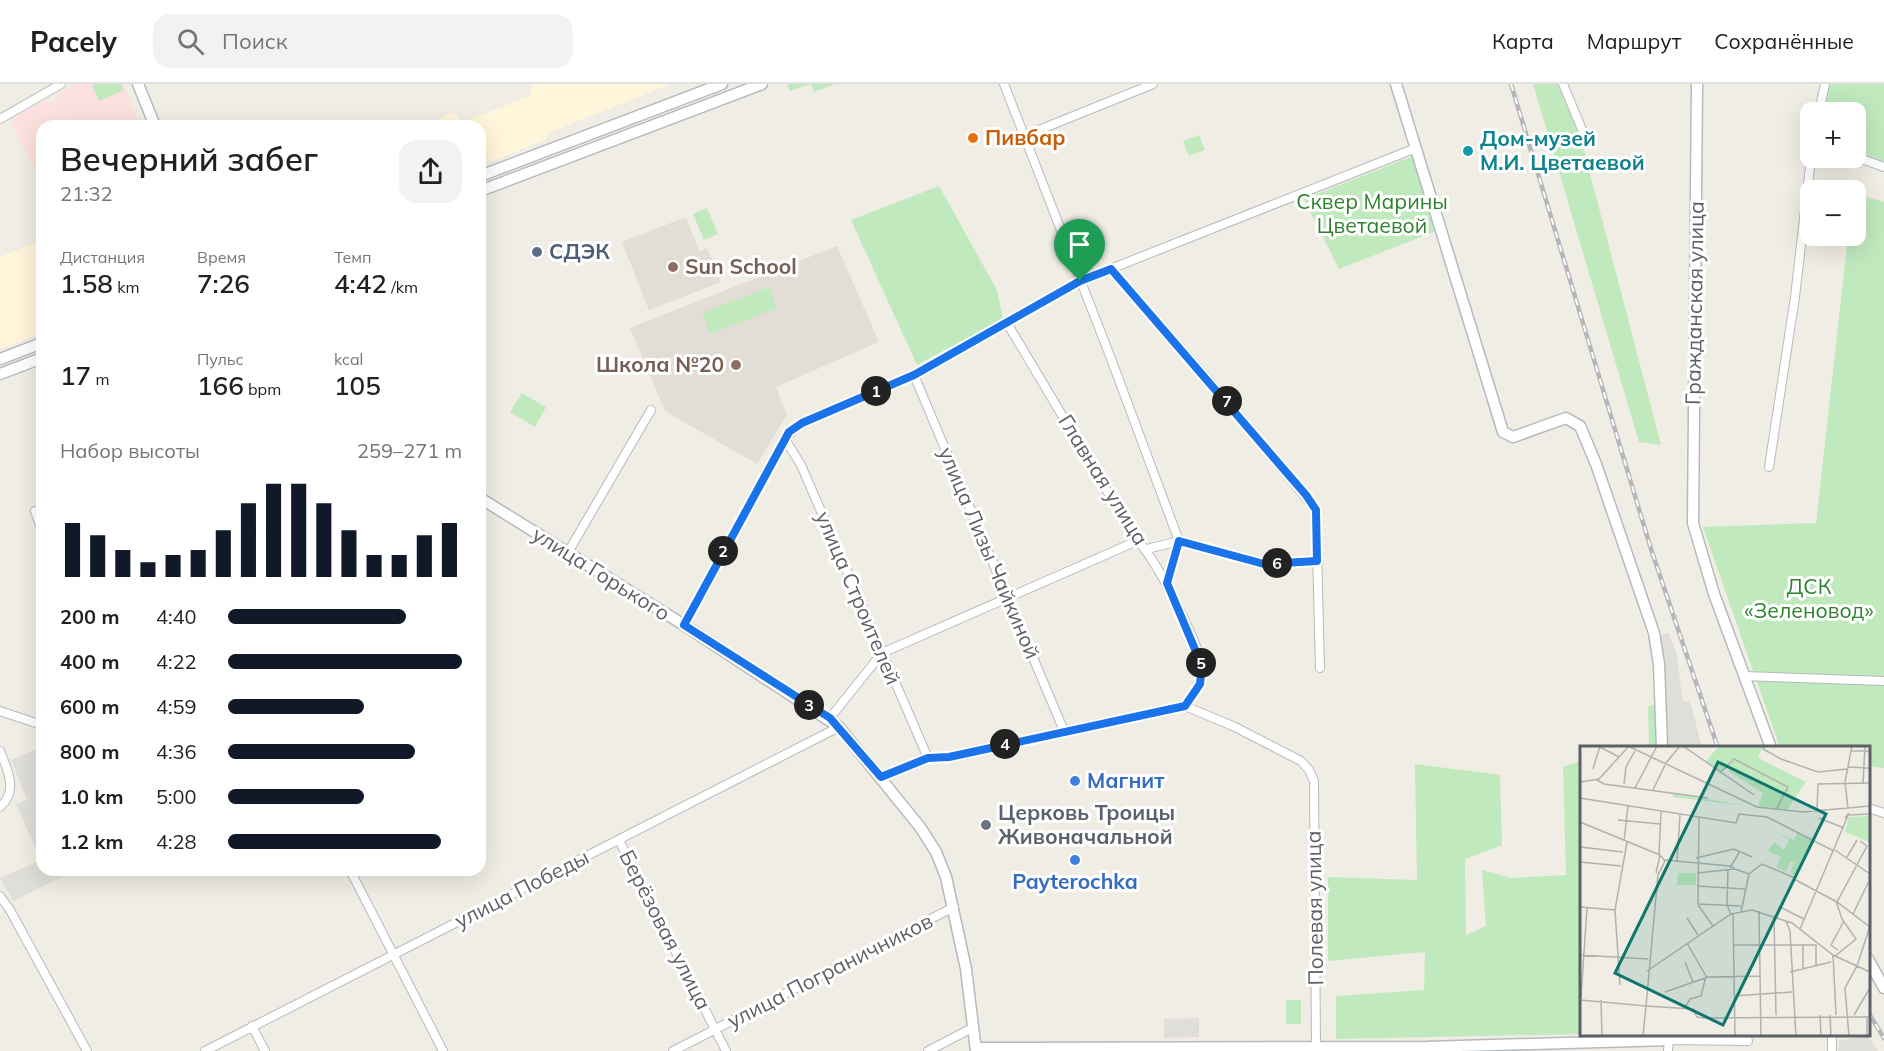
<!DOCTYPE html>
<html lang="ru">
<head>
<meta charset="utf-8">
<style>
  body { margin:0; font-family:Mulish,sans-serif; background:#f2f2f2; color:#202124; height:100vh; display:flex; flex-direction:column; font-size:22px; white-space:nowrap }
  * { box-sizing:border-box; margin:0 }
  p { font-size:20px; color:#757577 }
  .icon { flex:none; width:33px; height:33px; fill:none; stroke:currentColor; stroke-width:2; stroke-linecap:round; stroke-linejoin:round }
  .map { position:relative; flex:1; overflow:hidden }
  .drawer { position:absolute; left:36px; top:36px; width:450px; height:756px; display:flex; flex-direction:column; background:#fff; border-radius:18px; box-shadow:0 6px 24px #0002 }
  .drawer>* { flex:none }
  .controls { position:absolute; left:1800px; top:18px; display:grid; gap:12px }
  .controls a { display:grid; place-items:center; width:66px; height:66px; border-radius:12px; background:#fff; box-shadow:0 6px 24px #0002; font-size:30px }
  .pin { position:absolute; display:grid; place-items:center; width:51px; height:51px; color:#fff; margin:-62px -26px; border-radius:50% 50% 50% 0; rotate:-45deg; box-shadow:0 0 6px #0007 }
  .pin .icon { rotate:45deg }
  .km { position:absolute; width:30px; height:30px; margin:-15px; border-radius:50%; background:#222; color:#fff; font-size:16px; line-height:30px; text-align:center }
  .round { display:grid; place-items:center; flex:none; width:63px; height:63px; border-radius:18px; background:#f2f2f2 }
  .headline { display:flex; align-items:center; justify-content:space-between; height:102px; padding:0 24px }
  h1 { font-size:33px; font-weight:600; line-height:45px }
  .metrics { display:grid; grid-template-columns:repeat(3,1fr); gap:9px; height:102px; padding:6px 24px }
  .metrics div { display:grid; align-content:center }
  .metrics b { font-size:26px; font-weight:600 }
  .metrics small { font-size:16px; font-weight:400 }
  .metrics p { font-size:16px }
  .chart { height:168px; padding:12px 24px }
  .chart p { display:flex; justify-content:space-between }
  .chart svg { width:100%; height:108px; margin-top:6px; stroke:#111827; stroke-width:6 }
  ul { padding:0 24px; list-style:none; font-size:20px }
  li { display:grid; grid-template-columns:96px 72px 1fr; align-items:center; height:45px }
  li i { height:15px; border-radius:8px; background:#111827 }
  header { display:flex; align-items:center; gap:36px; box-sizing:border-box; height:84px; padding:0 30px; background:#fff; border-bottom:2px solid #e0e0e0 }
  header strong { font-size:28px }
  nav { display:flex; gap:33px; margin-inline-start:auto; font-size:21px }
  .search { width:420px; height:54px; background:#f2f2f2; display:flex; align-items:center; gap:15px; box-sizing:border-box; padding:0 21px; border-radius:18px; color:#757577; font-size:22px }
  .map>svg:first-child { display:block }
</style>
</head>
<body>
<header>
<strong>Pacely</strong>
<div class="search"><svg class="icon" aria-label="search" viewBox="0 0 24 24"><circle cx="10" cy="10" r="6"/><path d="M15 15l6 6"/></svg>Поиск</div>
<nav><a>Карта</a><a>Маршрут</a><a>Сохранённые</a></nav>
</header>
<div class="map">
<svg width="1884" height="967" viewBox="0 0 1884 967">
  <rect width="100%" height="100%" fill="#f0ede4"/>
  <path fill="#fff5da" d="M533 0H671L546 50 547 55 480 82V42H419L455 28 460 39 530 12Z
    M42 156V249L0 265V173Z"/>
  <path fill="#e0ded8" d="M1669 549 1676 568 1683 617H1690L1702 664H1668L1655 553Z
    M42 663V786H76L13 817 0 794 41 776 16 720 27 716 11 676Z
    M1199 934V953L1164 954V935Z
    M1867 951 1878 967H1838L1839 957Z"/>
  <path fill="#e2ded5" d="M686 133 699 167 707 164 721 198 649 226 622 158Z
    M837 162 879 258 776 303 787 331 757 380 665 327 630 244Z"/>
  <path fill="#fde1df" d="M76 0H124L141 42H42V86L36 88 10 36 43 17 50 19 57 16 56 10Z"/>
  <path fill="#c0e9be" d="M95 0H121L124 6 99 17 92 1Z
    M787 0H835L814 8 811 0 790 7Z
    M1533 0H1558L1582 59 1661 361 1639 358Z
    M1829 0H1884V79L1856 68V28H1823Z
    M1199 51 1205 66 1189 72 1183 57Z
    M1413 72 1436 147 1339 185 1304 115Z
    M939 102 997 206 1003 235 917 281 851 136Z
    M1856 110 1884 118V684L1868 682V664H1780L1703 443 1816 439 1848 152H1856Z
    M707 124 718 150 704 156 693 130Z
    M769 203 777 224 710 250 702 229Z
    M522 309 546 323 535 343 510 328Z
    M1657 620V664H1649L1648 622Z
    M1580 677 1581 950 1336 955V912L1424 906 1425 868 1328 877V793L1417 796 1415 680 1500 691 1502 761 1465 775 1466 851 1486 842 1482 786 1511 794 1566 791 1563 683Z
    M1286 916H1301V940H1286Z"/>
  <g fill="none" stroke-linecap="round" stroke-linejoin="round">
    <g stroke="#b7babf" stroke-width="10">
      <path id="street" d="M1004 0 1110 272 1179 457 1167 499
        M1563 0 1586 55
        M1819 28 1825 0
        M0 35 61 0
        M1024 52 1153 0
        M1856 73 1884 83
        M1111 185 1207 294 1316 426 1320 584
        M1007 239 1137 457C1154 470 1202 565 1202 585 1202 601 1193 609 1185 622
        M914 291 1064 647
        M785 355 801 381 928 674
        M1769 383 1795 213 1811 74
        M35 427 42 447
        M1147 465 1179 457 1264 480 1317 477
        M567 470 651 326
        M684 541 785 355 802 338 914 291 1080 197 1416 64
        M1744 592 1884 597
        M0 627 42 641
        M830 634 882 569 1137 457
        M0 667C7 685 19 707 0 723
        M881 693 928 674 949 673 1185 622 1235 643 1301 677 1309 686 1314 697 1316 963
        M1868 724 1884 729
        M619 756 726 967
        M350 786 443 967
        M0 812 10 826 87 967
        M252 942 265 967
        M1832 950V967
        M205 967 839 643
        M673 967 954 823
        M928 967 974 943
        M1668 967 1669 956 1748 957"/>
    </g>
    <g stroke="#b5babf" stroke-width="13">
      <path id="secondary" d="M138 0 155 42
        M1396 0 1503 348 1513 353 1566 334 1580 342 1596 380 1654 549 1659 580 1662 664
        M1697 0 1693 439 1714 510 1771 664
        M480 92 722 0
        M480 107 762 0
        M0 275 42 259
        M0 290 42 274
        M480 414 684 541 839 643 920 743 936 768 946 793 966 885 976 967
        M1868 875 1884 904
        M976 964 1426 963 1669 956V950"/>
    </g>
    <use href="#street" stroke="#fff" stroke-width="8"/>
    <use href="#secondary" stroke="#fff" stroke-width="10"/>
    <g stroke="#b5b6b7" stroke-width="4.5">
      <path id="rail" d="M1511 0 1651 465 1718 664
        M1868 928 1884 954"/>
    </g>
    <use href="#rail" stroke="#fff" stroke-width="2" stroke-dasharray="7" stroke-linecap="butt"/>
  </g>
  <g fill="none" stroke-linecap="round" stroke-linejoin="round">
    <g stroke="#fff" stroke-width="12">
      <path id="route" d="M1111 185 1306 411 1316 426 1317 477 1264 480 1179 457 1167 499 1202 582 1200 600 1185 622 949 673 928 674 881 693 830 634 684 541 789 348 802 339 914 291 1080 197Z"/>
    </g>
    <use href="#route" stroke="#1a73e8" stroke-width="8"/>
  </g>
  <circle fill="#e8710a" stroke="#fff" stroke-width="2" cx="973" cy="54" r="6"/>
  <circle fill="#0f9aa8" stroke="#fff" stroke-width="2" cx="1468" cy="67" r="6"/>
  <circle fill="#5c6f8a" stroke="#fff" stroke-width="2" cx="537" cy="168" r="6"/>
  <g fill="#8d6e63" stroke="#fff" stroke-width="2">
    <circle cx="673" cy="183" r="6"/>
    <circle cx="736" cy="281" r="6"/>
  </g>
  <g fill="#3f7fe0" stroke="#fff" stroke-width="2">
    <circle cx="1075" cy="697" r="6"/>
    <circle cx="1075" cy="776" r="6"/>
  </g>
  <circle fill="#6b7280" stroke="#fff" stroke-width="2" cx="986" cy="741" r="6"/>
  <g text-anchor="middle" stroke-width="6" stroke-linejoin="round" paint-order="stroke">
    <g font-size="21" font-weight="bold" fill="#c56008" stroke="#fff" text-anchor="start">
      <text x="985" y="61">Пивбар</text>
    </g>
    <g font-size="21" font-weight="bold" fill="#0d838f" stroke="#fff" text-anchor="start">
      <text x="1480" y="62">Дом-музей<tspan x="1480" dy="24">М.И. Цветаевой</tspan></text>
    </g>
    <g font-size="21" fill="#2d832d" stroke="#fff">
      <text x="1372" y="125">Сквер Марины<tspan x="1372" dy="24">Цветаевой</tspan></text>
      <text x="1809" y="510">ДСК<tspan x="1809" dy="24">«Зеленовод»</tspan></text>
    </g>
    <g font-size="21" font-weight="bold" fill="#4e5e75" stroke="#fff" text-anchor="start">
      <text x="549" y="175">СДЭК</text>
    </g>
    <g font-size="21" font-weight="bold" fill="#785e54" stroke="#fff" text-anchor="start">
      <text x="685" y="190">Sun School</text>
      <text x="724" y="288" text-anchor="end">Школа №20</text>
    </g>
    <g font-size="21" fill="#5c6166" stroke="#fff">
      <text transform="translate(1695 219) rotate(-89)" y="7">Гражданская улица</text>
      <text transform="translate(1103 396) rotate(58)" y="7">Главная улица</text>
      <text transform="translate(989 469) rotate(67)" y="7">улица Лизы Чайкиной</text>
      <text transform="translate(601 490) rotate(32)" y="7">улица Горького</text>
      <text transform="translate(858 514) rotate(67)" y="7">улица Строителей</text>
      <text transform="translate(522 805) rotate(-27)" y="7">улица Победы</text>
      <text transform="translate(1315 824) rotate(-91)" y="7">Полевая улица</text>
      <text transform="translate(665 846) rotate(63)" y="7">Берёзовая улица</text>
      <text transform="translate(830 887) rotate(-27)" y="7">улица Пограничников</text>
    </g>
    <g font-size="21" font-weight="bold" fill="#366cbe" stroke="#fff" text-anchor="start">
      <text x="1087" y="704">Магнит</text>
      <text x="1075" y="805" text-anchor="middle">Payterochka</text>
    </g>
    <g font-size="21" font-weight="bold" fill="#5b616d" stroke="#fff" text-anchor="start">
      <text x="998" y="736">Церковь Троицы<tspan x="998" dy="24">Живоначальной</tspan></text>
    </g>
  </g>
  <g transform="translate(1580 662)">
    <rect width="290" height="290" fill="#f0ede4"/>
    <path d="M139 0H183L178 12 226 36 207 64 178 60 183 47 148 25 152 20 140 26 126 15ZM93 48 128 53 166 60 93 51ZM289 70V96L265 86 269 71ZM197 87 214 94 217 87 232 93 215 129 210 127 214 117 210 115 206 126 196 121 201 111 188 105 194 96 210 109 204 104 209 94ZM98 127H116V139H97Z" fill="#c0e9be"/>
    <path fill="none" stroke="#b1b1ae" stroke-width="1.5" d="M48 0 177 61 223 66 290 60M103 0 174 49M185 0 183 3 201 13 238 26 267 23M20 1 39 11M271 5H290M268 21 290 22M13 23 20 0M140 27 154 13 208 41 196 64M17 34 24 38 128 52M0 36 19 33 49 0M283 37 285 0M44 38 46 21 56 3M55 42 77 0M73 44 86 17 100 0M0 52 156 77 159 68 187 71 254 105M268 62 265 36 272 0M237 65 238 38 290 37M269 69 290 68M239 72 264 82M38 74 80 78M0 76 80 109M44 95 48 60M0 101 43 106M255 104 290 128M79 109 81 66M267 111 277 94M116 112 154 103 172 111M85 114 150 120 155 123M97 115 100 69M0 116 41 120M150 122 160 105M148 124 147 159 151 168M76 127 80 109M117 127 155 123 169 128M214 133 257 156 290 181M117 140 165 143M257 156 287 100 280 95M118 158 119 71M118 158 161 160M118 159 133 180M0 161 35 164M200 161 224 173M179 165 181 290M161 166 169 128 182 118 215 132M153 168 155 290M273 168 290 133M196 170 238 83M194 171 196 269M107 172 118 189M206 175 210 185 216 290M220 183 269 67 265 72M223 198V223M153 199H235M258 204 251 199 264 175M0 209 68 213M253 209 256 269M255 210 276 193 262 173 256 155M105 216 113 236M236 220V198M67 225 151 168 172 164 212 177 253 209 290 226M210 226 251 216M40 239 35 164 47 96M85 246 128 231 180 230M154 250 212 246M1 252 7 162M0 254 66 260 78 129 85 115 80 109M21 254 22 290M104 263 110 253 121 250 126 230 107 197M240 269 241 290M250 269 251 290M274 269 290 242M287 270V290M123 272 290 271M63 290 66 260 113 263 117 271 123 272M269 290 265 242 277 220 290 180"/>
    <path fill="#0f766e" fill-opacity="0.15" stroke="#0f766e" stroke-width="3" d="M138 16 246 68 143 279 35 227Z"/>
    <rect width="290" height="290" fill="none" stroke="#5c6166" stroke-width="3"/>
  </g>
</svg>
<div class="controls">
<a>+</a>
<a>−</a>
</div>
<div class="pin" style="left:1080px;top:197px;background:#1e9e55"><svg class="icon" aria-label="arrive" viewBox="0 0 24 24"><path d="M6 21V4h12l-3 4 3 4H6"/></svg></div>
<b class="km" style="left:876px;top:307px">1</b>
<b class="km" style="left:723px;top:467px">2</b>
<b class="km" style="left:809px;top:621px">3</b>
<b class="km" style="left:1005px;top:660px">4</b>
<b class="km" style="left:1201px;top:579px">5</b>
<b class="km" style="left:1277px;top:479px">6</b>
<b class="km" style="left:1227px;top:317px">7</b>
<section class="drawer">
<div class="headline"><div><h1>Вечерний забег</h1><p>21:32</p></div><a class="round"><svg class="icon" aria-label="share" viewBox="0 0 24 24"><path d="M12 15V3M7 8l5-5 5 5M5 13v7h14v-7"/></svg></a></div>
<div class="metrics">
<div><p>Дистанция</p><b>1.58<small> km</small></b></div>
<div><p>Время</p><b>7:26</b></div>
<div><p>Темп</p><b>4:42<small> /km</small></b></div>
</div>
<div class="metrics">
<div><b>17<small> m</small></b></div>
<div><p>Пульс</p><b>166<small> bpm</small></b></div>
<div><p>kcal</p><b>105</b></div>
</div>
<div class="chart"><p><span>Набор высоты</span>259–271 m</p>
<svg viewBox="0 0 160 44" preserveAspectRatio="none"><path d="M5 44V22M15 44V27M25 44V33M35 44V38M45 44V35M55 44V33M65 44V25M75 44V14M85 44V6M95 44V6M105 44V14M115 44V25M125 44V35M135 44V35M145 44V27M155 44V22"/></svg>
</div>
<ul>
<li><b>200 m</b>4:40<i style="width:76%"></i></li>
<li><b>400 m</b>4:22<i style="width:100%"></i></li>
<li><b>600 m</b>4:59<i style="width:58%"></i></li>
<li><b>800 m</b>4:36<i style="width:80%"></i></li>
<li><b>1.0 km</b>5:00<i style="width:58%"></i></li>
<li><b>1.2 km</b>4:28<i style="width:91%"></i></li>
</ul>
</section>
</div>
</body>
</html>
